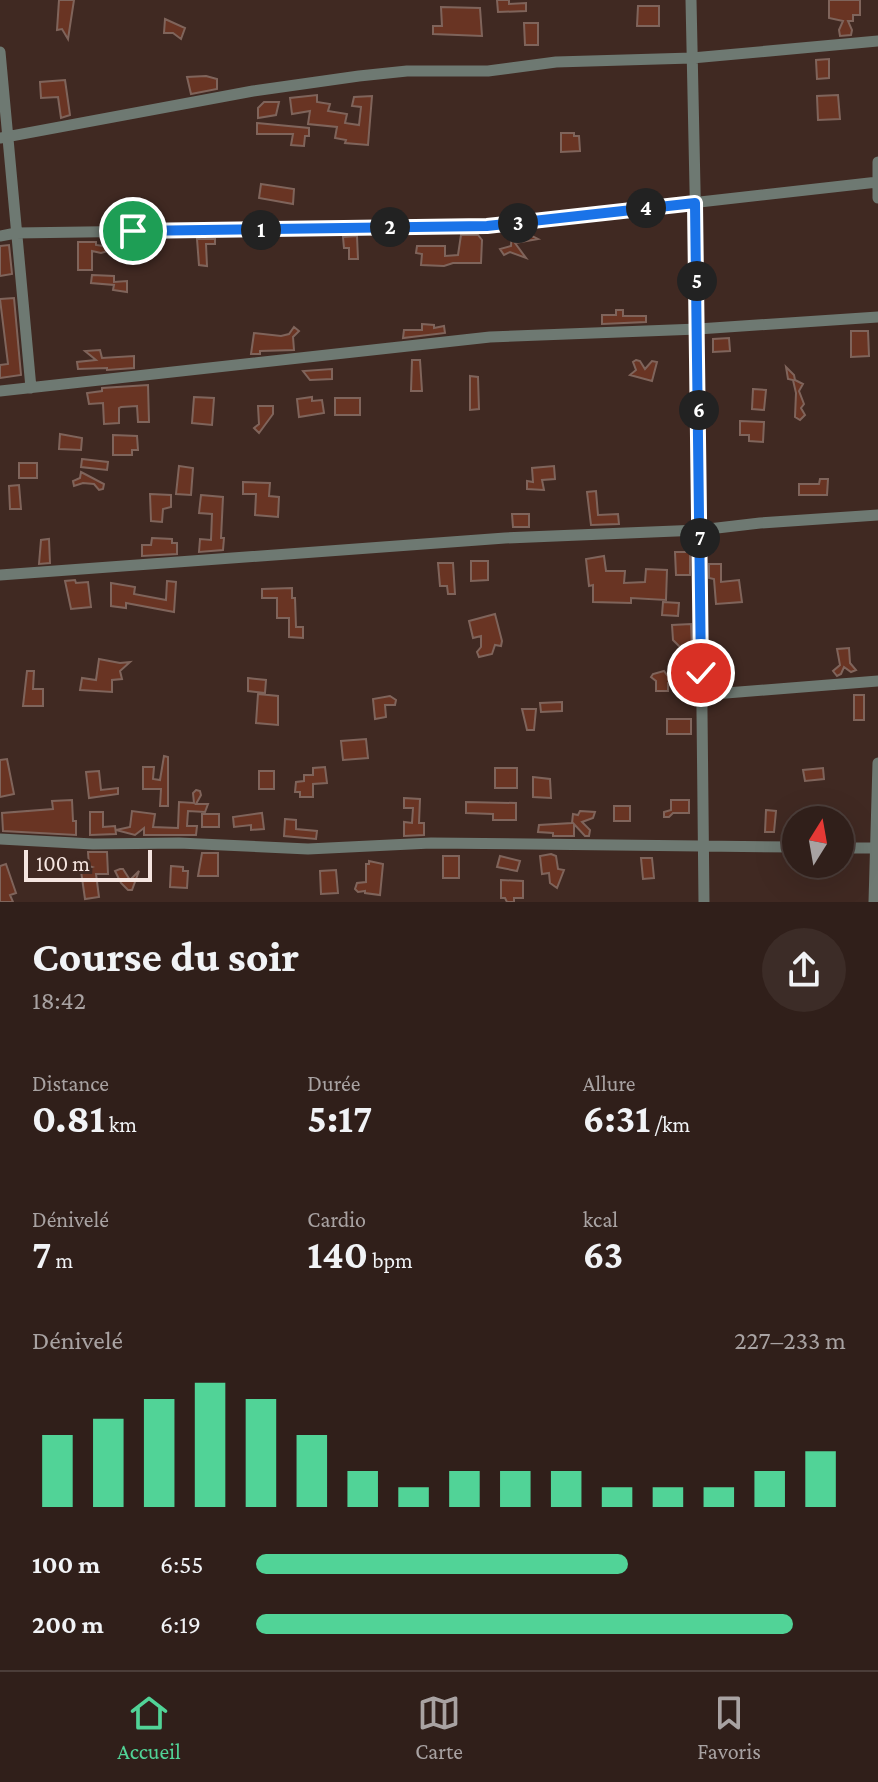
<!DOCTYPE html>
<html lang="fr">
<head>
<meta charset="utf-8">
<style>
  body { margin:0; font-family:"Crimson Pro",serif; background:#3c2c27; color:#f1f3f6; height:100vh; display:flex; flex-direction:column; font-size:30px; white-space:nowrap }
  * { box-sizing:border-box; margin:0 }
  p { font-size:26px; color:#a8a2a2 }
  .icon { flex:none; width:44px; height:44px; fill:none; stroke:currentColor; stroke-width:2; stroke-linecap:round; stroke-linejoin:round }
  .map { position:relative; height:902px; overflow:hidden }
  .sheet { display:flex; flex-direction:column; background:#301f1a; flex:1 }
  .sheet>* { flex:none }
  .needle { width:52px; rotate:11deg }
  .controls { position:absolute; left:782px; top:806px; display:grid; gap:16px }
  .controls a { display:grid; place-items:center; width:72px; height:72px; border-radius:50%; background:#301f1a; box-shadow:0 8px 32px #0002,0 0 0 2px #4b3d39; font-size:40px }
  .scale { position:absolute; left:24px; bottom:20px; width:128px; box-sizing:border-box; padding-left:8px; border:4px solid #f5e5e0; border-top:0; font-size:22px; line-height:28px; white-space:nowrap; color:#f5e5e0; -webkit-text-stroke:6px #402922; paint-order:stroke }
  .pin { position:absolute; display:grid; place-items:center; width:68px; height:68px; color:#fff; margin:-34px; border:4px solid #fff; border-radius:50%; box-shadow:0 2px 8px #0007 }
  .km { position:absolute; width:40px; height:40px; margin:-20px; border-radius:50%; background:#222; color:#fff; font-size:22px; line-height:40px; text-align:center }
  .round { display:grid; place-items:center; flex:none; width:84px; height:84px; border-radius:42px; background:#3c2c27 }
  .overview { display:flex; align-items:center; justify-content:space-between; height:136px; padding:0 32px }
  h1 { font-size:44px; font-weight:700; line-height:60px }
  .metrics { display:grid; grid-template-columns:repeat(3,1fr); gap:12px; height:136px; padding:8px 32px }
  .metrics div { display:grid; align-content:center }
  .metrics b { font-size:40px; font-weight:700 }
  .metrics small { font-size:22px; font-weight:400 }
  .metrics p { font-size:22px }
  .chart { height:224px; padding:16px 32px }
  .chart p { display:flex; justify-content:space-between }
  .chart svg { width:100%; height:144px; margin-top:8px; stroke:#51d397; stroke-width:6 }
  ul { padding:0 32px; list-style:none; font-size:26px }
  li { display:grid; grid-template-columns:128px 96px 1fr; align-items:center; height:60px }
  li i { height:20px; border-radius:10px; background:#51d397 }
  .tabs { display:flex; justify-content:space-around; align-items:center; height:112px; border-top:2px solid #4b3d39; background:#301f1a; font-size:22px; color:#a8a2a2 }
  .tabs a { display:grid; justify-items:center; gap:4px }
  .tabs .on { color:#51d397 }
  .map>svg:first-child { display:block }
</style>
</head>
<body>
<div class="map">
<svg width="878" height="902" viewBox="0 0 878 902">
  <rect width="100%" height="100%" fill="#402922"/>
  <path fill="#693423" stroke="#7f645b" stroke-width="2" d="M59 0H74L68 39 62 29 57 30Z
    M497 0H509V4L526 3V11L498 12Z
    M829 0H860V15H853V21H848L852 30 851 35 840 36 839 30 843 21 829 18Z
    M638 6H659V26H637Z
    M441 7 480 8 482 36 433 34V26H442Z
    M165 19 185 28 181 39 173 33H164Z
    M524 23H538V45H525Z
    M829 59V78L817 79 816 60Z
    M206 76 217 79V89L191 94 187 77Z
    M65 80 70 115 61 118 58 97 41 98 40 82Z
    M317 95V102L330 104 328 111 347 114 345 123 359 125 361 107 352 106 354 97 372 96 368 145 345 143 346 140 335 138 337 127 308 124 310 111 292 114 290 98Z
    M838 95 840 119 818 120 817 96Z
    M264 102H279L276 115 258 118V108Z
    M257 123 309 128V136H305L304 146 291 145 293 134H257Z
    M561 133H574V136H579L580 151 561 152Z
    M261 184 294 189 293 204 259 198Z
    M512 232H524L538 239 515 243 526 258 510 252 504 255 500 249 511 246Z
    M461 235H478L482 240 481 263H453L444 266 421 265 422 254 416 253 417 246H445V256L458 255Z
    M357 236 358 259H349V248H344L343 237Z
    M197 239H215V244H206L207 266 199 265Z
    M78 242H96V245L103 246 108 251 101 253 92 251V270H78Z
    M9 245 12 274 0 276V246Z
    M92 275 114 276V282L127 281V292L113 290 114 285 91 283Z
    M14 298 21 375 0 378V365L8 364 0 299Z
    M616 310H623V316H646V322L602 324V315H616Z
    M422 324 434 325V328L444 326 445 333 403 338 404 330H422Z
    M294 327 299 331 293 337 294 350 260 351V354H251L254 333 281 336 289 334Z
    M851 331H868L869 356 851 357Z
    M729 338 730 351 713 352V339Z
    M100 350 102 358 134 356V368L107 370V368L78 369 77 362 96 360 85 351Z
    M412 360H420L422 391H411Z
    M636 360 640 361 645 369 652 361 657 362 652 381 630 375 636 370 633 362Z
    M786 367 794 375 795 380 803 384 799 391 804 404 801 408 805 415 800 420 795 417 796 393 793 380 788 379Z
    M332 369V379L310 380 303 371Z
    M470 376 478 377 479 409 470 410Z
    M148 385 149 422H138L137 406 121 407 119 408V423L104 424 103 403 89 404 87 393 102 391V388Z
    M753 389 766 390 764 410 752 409Z
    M194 397 214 398 212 425 192 423Z
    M312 397V401L322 400 324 413 299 417 297 399Z
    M335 398H360V415H335Z
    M258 406H273V414L259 433 254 428 259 424Z
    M740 421 764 422 763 442 749 441V435H740Z
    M60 434 82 438 81 450 59 449Z
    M113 435 137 436 138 450H132V455H113Z
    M82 459 108 462 107 470 81 467Z
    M19 463H37V478H19Z
    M179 466 193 468 191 495 176 494Z
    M554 466 555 479 542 480 544 490 527 489V481L533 482 532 468Z
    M81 472 104 484 103 489 99 490 94 484 83 483 74 486 73 481 80 478Z
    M820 479H828L827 495H799V484H819Z
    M243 482 270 483 269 496 279 497 278 517 255 515 256 494H243Z
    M19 485 21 509H10L9 486Z
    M596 491 598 515 618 514 619 524 591 525 587 492Z
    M150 494 171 495V507L163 509 162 522 151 521Z
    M201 495 223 497 221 538H224L223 550 199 552 200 539 211 540 212 514 199 513Z
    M512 514H529V527H513Z
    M152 538 172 539V543H177V554L142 556V545H151Z
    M49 539 50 563 39 564 41 540Z
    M675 552H690V575H676Z
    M604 556 606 571H625L624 583 645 582 646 569 667 570 666 600 631 598V603L593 602V585L589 586 586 559Z
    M471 561H488V580L471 581Z
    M438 563H453L455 594H448L447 586H440Z
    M709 564H721V582L739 580 742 602 716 604 714 579 709 578Z
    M75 580 76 583 88 582 91 607 71 609 65 581Z
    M167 581 176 582 174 612 126 603V608L111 606V583L135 587 134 594 166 600Z
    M292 588V598H295L296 627H303V638L289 637V618H277V598H262V589Z
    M663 602 679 603 678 616 662 615Z
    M495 614 502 641 501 646 495 645 492 654 479 657 477 652 481 647V636L473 638 469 621Z
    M691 624 692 645H684V651L673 640 672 625Z
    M849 648 850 663 856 670 851 672 844 667 841 674 837 676 833 671 840 665 837 649Z
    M99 659 120 663 130 662 120 671 122 679 112 680V692L80 690 82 678 96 680Z
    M685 670 687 677 693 679 691 685 668 683V691H656V681L651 677 653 674 664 671 667 675 672 671Z
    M27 671H34L33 689H43V706H23Z
    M248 678 266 680 265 693 248 691Z
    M258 694 278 696V725L256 723Z
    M854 695H864V720H854Z
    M390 696 396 700 395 705H385L386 717 375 719 373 699Z
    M562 702V711L541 712 540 703Z
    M522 709H536L534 730H527Z
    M667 719H691V734H667Z
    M366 739 368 758 343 760 341 741Z
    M164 756 168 757V806H160L161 789H143V767H154L153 779 160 780Z
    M7 759 14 794 0 797V760Z
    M325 767 327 783 313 784V797H300V792H295L296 782 304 781V775H313V768Z
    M495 768H517V788H495Z
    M823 768 824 779 805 781 803 770Z
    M99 771 101 790 118 788V794L89 798 86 772Z
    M259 771H274V789H259Z
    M533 777 550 779 551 798 533 797Z
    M196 790 200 791 201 795 196 804H208L205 812 188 811 187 826H197L196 835H144V828L135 835 116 830 130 827 132 811 155 814 153 827 178 828 179 802 194 803 193 793Z
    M404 798 420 799 419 823H424V835L404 836V822L412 823 413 808H404Z
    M72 800 73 821H76V835L3 831 2 813 53 809 52 801Z
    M671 800H689V813H673L669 817H664V812L671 810Z
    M466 802 516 803V820H493V814L466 813Z
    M614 806H630V821H614Z
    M766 810 776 811 774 832H765Z
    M580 811 595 812 593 818 582 822 590 830 589 836H585L574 824V836H553V833L538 832 539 825 572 823 573 814 578 815Z
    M90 812H103V827L115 826 116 834 90 835Z
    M262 813 264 829 251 830V825L234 827 233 817Z
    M202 814H219V827H202Z
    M285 819 296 820V829L317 831 316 839 284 836Z
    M88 852H107L108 874H96L99 897 85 899 81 871 92 867 89 866Z
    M202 853H218V876H198Z
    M551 854 556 856 558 869 564 870 557 888 550 883 549 873 542 874 540 856Z
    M443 856H459V878H443Z
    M500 856 520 861 517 871 497 867Z
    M641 858H652L654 878 643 879Z
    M369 861 383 864 380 895 365 893V891L358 892 355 889 357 883 366 882V864H369Z
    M6 864 16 893 10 895 13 902H0V866Z
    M171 866 183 867V871H188L187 888 170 887Z
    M120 869H123L130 880 139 871 132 890H128L121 883 115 871Z
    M336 870 338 893 321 894 320 871Z
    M501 880 523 881V898H514V902H507L505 898H501Z"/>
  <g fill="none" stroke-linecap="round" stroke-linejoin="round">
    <path stroke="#6e7972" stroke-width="11" d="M691 0 698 329 704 902
      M0 52 31 388
      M0 138 253 91 359 76 407 71H488L556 62 692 58 878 41
      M878 162V198
      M0 236 16 233 487 226 878 182
      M0 391 490 337 698 329 878 317
      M0 575 505 538 700 530 760 523 878 515
      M701 695 878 681
      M0 839 93 844 179 843 308 849 431 843 796 847
      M840 848H878
      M874 902 878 763"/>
  </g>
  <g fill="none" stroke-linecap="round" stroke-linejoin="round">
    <g stroke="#fff" stroke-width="16">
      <path id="route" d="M133 231 487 226 695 203 701 673"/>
    </g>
    <use href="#route" stroke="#1a73e8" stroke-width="10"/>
  </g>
</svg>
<div class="controls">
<a><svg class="needle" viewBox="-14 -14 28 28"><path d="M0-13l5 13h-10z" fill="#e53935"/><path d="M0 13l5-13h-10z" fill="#a8a2a2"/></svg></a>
</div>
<div class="scale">100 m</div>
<div class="pin" style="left:133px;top:231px;background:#1e9e55"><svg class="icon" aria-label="arrive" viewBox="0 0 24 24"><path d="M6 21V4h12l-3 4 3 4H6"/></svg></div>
<div class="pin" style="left:701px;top:673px;background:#d93025"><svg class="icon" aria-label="check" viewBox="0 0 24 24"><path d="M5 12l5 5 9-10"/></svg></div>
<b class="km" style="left:261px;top:230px">1</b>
<b class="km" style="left:390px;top:227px">2</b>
<b class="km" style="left:518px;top:223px">3</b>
<b class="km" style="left:646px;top:208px">4</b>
<b class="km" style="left:697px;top:281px">5</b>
<b class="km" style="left:699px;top:410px">6</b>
<b class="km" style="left:700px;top:538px">7</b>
</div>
<section class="sheet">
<div class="overview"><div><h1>Course du soir</h1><p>18:42</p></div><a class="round"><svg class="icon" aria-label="share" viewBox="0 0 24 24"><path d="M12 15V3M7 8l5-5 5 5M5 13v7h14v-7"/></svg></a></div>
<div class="metrics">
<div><p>Distance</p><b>0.81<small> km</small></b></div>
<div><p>Durée</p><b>5:17</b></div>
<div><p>Allure</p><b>6:31<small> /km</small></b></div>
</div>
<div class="metrics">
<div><p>Dénivelé</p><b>7<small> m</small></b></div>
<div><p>Cardio</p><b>140<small> bpm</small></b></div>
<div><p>kcal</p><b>63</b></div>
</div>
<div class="chart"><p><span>Dénivelé</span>227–233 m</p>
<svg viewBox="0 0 160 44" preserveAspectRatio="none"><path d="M5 44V22M15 44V17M25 44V11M35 44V6M45 44V11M55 44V22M65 44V33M75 44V38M85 44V33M95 44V33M105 44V33M115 44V38M125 44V38M135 44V38M145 44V33M155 44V27"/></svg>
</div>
<ul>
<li><b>100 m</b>6:55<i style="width:63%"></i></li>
<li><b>200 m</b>6:19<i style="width:91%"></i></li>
</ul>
</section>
<nav class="tabs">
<a class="on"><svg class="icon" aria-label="home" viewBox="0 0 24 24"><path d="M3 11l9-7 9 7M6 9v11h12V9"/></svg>Accueil</a>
<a><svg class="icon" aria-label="map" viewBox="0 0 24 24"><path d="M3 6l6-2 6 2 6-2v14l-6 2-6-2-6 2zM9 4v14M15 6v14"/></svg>Carte</a>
<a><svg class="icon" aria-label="saved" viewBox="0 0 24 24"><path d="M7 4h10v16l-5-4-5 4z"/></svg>Favoris</a>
</nav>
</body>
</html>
